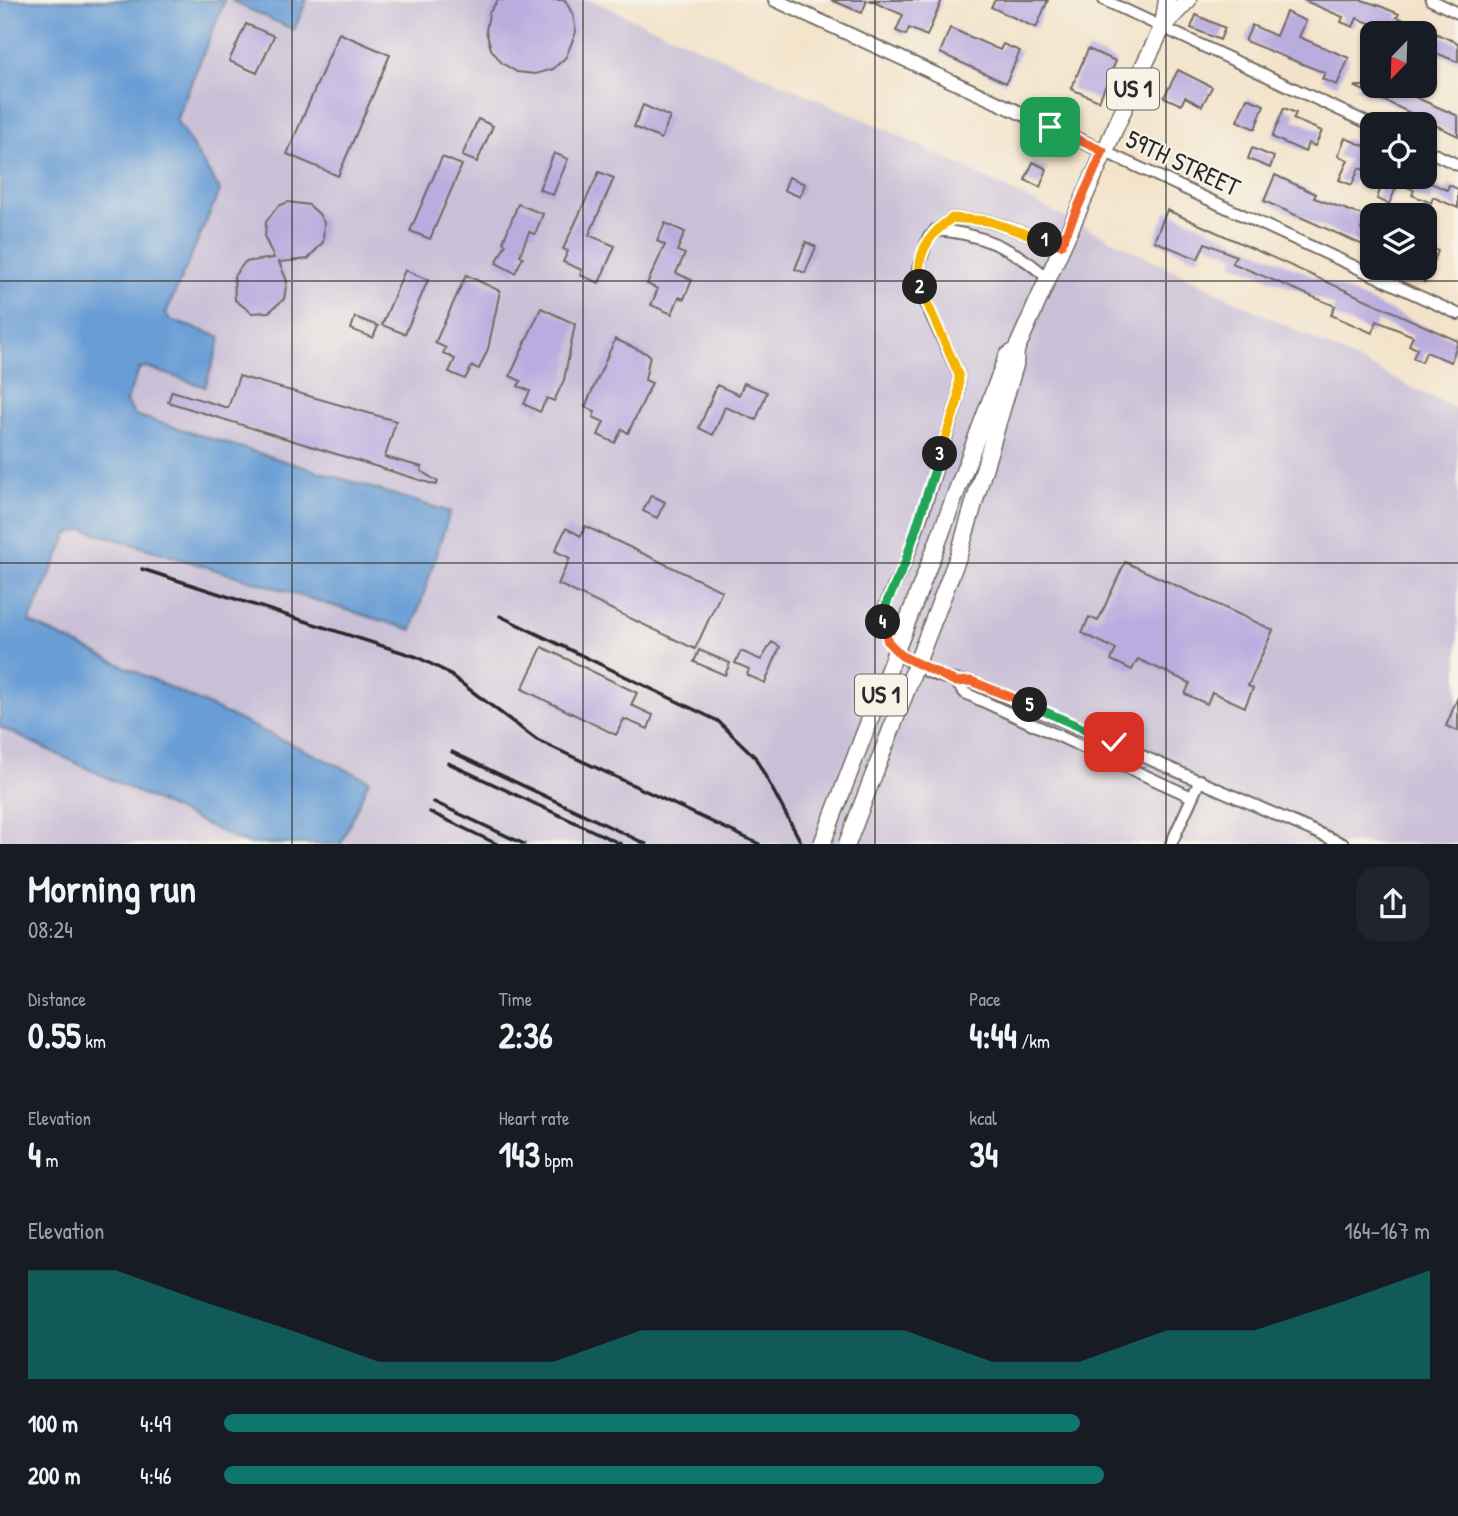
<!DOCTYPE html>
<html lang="en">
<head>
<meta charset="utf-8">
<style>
  body { margin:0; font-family:"Patrick Hand",sans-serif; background:#20242c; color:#f1f3f6; height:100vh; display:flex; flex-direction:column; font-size:26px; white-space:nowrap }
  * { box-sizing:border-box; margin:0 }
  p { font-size:23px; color:#9ea1a6 }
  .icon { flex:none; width:38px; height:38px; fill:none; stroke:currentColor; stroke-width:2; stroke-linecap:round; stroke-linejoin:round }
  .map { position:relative; height:844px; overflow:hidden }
  .panel { display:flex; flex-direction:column; background:#171b24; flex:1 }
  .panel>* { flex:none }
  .needle { width:46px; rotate:203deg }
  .tools { position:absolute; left:1360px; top:21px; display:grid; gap:14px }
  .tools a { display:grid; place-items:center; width:77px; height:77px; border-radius:14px; background:#171b24; box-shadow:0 2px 5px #0004; font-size:35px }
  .pin { position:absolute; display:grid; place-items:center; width:60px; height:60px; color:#fff; margin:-30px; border-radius:14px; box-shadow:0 4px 10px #0006 }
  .km { position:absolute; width:35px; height:35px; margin:-18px; border-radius:50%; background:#222; color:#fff; font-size:19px; line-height:35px; text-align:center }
  .round { display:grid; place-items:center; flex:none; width:74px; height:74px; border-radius:21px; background:#20242c }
  .overview { display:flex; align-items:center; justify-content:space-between; height:119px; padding:0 28px }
  h1 { font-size:38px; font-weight:700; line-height:52px }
  .figures { display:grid; grid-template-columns:repeat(3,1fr); gap:10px; height:119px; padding:7px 28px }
  .figures div { display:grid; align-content:center }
  .figures b { font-size:35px; font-weight:700 }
  .figures small { font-size:19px; font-weight:400 }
  .figures p { font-size:19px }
  .chart { height:196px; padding:14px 28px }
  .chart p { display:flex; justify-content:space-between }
  .chart svg { width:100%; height:126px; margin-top:7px; fill:#0f766e; opacity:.7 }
  ul { padding:0 28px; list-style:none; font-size:23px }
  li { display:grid; grid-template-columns:112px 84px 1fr; align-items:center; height:52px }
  li i { height:18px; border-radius:9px; background:#0f766e }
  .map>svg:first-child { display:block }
</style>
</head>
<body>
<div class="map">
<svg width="1458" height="844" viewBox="0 0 1458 844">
  <rect width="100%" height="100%" fill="#f7f3e8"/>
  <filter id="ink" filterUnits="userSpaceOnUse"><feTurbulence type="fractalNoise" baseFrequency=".0143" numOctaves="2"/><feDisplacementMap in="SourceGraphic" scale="14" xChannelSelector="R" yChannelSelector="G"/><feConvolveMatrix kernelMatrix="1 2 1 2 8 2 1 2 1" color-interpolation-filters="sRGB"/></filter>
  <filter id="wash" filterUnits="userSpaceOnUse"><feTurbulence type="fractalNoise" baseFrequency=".00686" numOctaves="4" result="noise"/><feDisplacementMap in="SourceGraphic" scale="28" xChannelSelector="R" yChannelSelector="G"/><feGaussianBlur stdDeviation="1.57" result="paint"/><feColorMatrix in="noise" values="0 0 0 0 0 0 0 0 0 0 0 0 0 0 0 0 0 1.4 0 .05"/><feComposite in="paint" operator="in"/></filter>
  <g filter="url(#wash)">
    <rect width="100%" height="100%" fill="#f3e3ca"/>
    <path fill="#c9bfd7" d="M225 0 293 30 307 0H590L890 131 1458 410V844H341L369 781 29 623 68 534 83 529 386 622 135 416 126 402 139 369 145 367 205 386 221 337 170 320 166 313 220 190 176 120Z
      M0 727 247 844H0Z"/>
    <path fill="#699dd5" stroke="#4a6480" stroke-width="2" d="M0 0H225L176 120 220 190 166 313 170 320 221 337 205 387 146 367 139 369 126 402 135 415 450 512 412 630 83 529 68 534 29 622 369 780 341 844H247L0 727Z
      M229 0H307L294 30Z"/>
    <g id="blocks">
      <path fill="#b9acdf" d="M498 0H565L573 15 576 32 566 57 553 69 535 74 517 72 502 63 491 49 486 31 489 13Z
        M831 0H867L862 13Z
        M869 0H942L927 36 909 28 906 35 896 31 903 15Z
        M995 0H1048L1036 28 991 7Z
        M1303 0H1362L1380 6 1399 14 1397 17 1458 43V62L1424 48V33H1394L1357 18 1353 27 1341 22 1343 17Z
        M1286 12 1306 21 1299 37 1349 58 1337 85 1322 79 1325 73 1245 41 1252 25 1276 36Z
        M1196 15 1225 28 1220 40 1191 28Z
        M246 24 274 36 257 73 229 61Z
        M950 28 1000 50 1003 44 1020 51 1006 83 940 53Z
        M339 33 390 55 338 176 287 154Z
        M1088 49 1116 61 1099 101 1071 89Z
        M1178 70 1212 87 1202 106 1185 97 1181 105 1164 97Z
        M1354 86H1390L1458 116V136Z
        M1247 98 1264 105 1255 129 1237 121Z
        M643 105 670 117 661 139 634 127Z
        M1284 108 1296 113 1293 119 1322 131 1315 146 1308 143 1305 152 1272 137Z
        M478 119 493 126 477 162 462 156Z
        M1345 138 1372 149V173L1359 168 1352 185 1339 180 1348 160 1338 156Z
        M1252 148 1274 157 1270 168 1248 159Z
        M554 153 568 159 553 195 539 189Z
        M442 157 462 165 430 239 410 231Z
        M1033 162 1047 169 1040 187 1025 180Z
        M599 172 614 178 589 235 615 246 599 283 580 275 582 270 563 262 568 251 563 249Z
        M1275 175 1316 194 1314 198 1367 217 1361 229 1372 234V249L1264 201Z
        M789 177 805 184 800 197 784 190Z
        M1384 177H1416L1447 190 1449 185 1458 189V208L1433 197 1431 203 1412 195 1414 190 1398 183 1389 204 1377 199Z
        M288 202 309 205 319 214 324 223 323 242 308 259 279 262 287 281 284 299 269 312 252 313 235 300 234 276 245 262 274 258 265 238 266 222 278 206Z
        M518 204 543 214 535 234 529 232 520 255 523 257 515 273 496 263 506 244 503 242Z
        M1167 210 1458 341 1451 362 1426 352 1422 362 1413 358 1417 349 1409 345 1413 336 1377 321 1372 333 1331 315 1335 306 1232 263 1236 256 1205 243 1198 259 1154 241Z
        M665 223 685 232 677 251 685 254 676 273 692 280 684 299 679 297 672 314 651 305 658 289 647 284 665 245 657 241Z
        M806 242 816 247 805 273 795 269Z
        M1424 245 1438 251 1425 282H1424Z
        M405 270 428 280 405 334 382 325Z
        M466 275 500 291 488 349 479 369 472 366 465 379 449 372 455 359 443 353 446 348 435 343Z
        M541 308 575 324 564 380 554 401 547 398 540 412 524 404 530 391 518 386 521 381 510 376Z
        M355 317 378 326 373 338 351 329Z
        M615 339 650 355 645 380 652 383 628 433 622 429 615 443 598 435 604 422 593 417 595 412 585 407Z
        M239 376 396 421 385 457 422 467 421 471 438 482 436 485 168 402 172 391 228 408Z
        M744 383 767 392 756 420 725 407 713 435 699 428 717 385 739 395Z
        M651 495 665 502 657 518 643 511Z
        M585 526 722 591 695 649 558 584 570 558 555 551 566 528 581 536Z
        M1125 562 1273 630 1248 686 1253 688 1245 707 1212 692 1207 704 1185 694 1190 683 1138 659 1132 670 1111 660 1116 649 1082 633 1089 617 1098 621Z
        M772 642 780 647 765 683 747 675 749 669 735 663 741 651 761 660Z
        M542 647 637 693 631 705 653 715 648 729 624 719 616 735 522 689Z
        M699 650 730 663 725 675 694 662Z
        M1458 697V731L1446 726Z"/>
    </g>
  </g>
  <g filter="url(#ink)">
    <use href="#blocks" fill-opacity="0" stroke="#716b63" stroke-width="2"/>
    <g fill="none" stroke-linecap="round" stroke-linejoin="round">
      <g stroke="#716b63" stroke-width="14">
        <path id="minor" d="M1104 0 1372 125
          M1431 0 1458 13
          M1424 149 1458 165
          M1103 151 1458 314
          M935 230C976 232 1017 249 1047 278
          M1061 245 988 221 952 218 928 238 918 269 920 291 959 375 958 400C940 454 926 511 905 564 898 581 883 600 883 619 883 657 939 683 971 681L1343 844
          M956 682 965 693 1192 797
          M1171 844 1200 780"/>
      </g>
      <g stroke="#716b63" stroke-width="16">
        <path id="tertiary" d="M775 0 1103 151"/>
      </g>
      <g stroke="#716b63" stroke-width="19">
        <path id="primary" d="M1163 26 1167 0
          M937 544 1007 356 1016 350
          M959 554 1015 365 1016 350 1134 86 1163 26 1188 0"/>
      </g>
      <use href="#minor" stroke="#fff" stroke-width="10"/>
      <use href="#tertiary" stroke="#fff" stroke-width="12"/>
      <use href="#primary" stroke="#fff" stroke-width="16"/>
      <path stroke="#2b2b2b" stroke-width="3.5" d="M142 569 417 657 445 671 537 740 759 844
        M500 616 718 721 755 757 802 844
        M452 752 646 844
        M448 763 621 844
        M434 802 524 844
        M430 812 497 844"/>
      <g stroke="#716b63" stroke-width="19" stroke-linecap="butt">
        <path id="primary-bridge" d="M822 844 937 544
          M847 844 959 554"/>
      </g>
      <use href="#primary-bridge" stroke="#fff" stroke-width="16"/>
    </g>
  </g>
  <g fill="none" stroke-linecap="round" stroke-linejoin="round" filter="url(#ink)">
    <g stroke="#fff" stroke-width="14">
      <path id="split-1" d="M1045 240 1061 245 1103 151 1050 127"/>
    </g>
    <g stroke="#fff" stroke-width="14">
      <path id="split-2" d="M920 287C916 255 926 236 952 218L988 221 1045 240"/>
    </g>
    <g stroke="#fff" stroke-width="14">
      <path id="split-3" d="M920 287 959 375 958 400 940 454"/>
    </g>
    <g stroke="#fff" stroke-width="14">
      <path id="split-4" d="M883 622 887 602 905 563 940 454"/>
    </g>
    <g stroke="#fff" stroke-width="14">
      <path id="split-5" d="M883 622 888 642 902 656 956 682 971 681 1030 705"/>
    </g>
    <g stroke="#fff" stroke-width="14">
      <path id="split-6" d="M1030 705 1114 742"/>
    </g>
    <use href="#split-1" stroke="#f0652b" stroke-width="9"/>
    <use href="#split-2" stroke="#f5b400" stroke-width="9"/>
    <use href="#split-3" stroke="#f5b400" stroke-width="9"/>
    <use href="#split-4" stroke="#22a559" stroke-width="9"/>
    <use href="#split-5" stroke="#f0652b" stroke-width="9"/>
    <use href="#split-6" stroke="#22a559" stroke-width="9"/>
  </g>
  <path fill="none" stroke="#2b2b2b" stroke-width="2" stroke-opacity="0.55" d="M292 0V844M583 0V844M875 0V844M1166 0V844M0 281H1458M0 563H1458"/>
  <g text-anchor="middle" stroke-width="5" stroke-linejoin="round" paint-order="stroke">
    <g fill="#f7f3e8" stroke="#686764" stroke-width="2">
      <rect x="1107" y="68.5" width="52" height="41" rx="5"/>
      <rect x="855" y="674.5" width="52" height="41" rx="5"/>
    </g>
    <g font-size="24" font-weight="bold" fill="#2b2b2b">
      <text x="1133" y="97">US 1</text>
      <text x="881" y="703">US 1</text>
    </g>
    <g font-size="26" fill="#2b2b2b" stroke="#f7f3e8">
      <text transform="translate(1183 163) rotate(25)" y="9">59TH STREET</text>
    </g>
  </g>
</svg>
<div class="tools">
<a><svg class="needle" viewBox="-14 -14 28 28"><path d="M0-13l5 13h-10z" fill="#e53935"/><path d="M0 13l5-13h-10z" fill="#9ea1a6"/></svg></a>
<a><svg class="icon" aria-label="locate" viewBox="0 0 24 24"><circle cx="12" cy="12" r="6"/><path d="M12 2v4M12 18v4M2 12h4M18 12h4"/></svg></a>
<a><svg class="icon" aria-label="layers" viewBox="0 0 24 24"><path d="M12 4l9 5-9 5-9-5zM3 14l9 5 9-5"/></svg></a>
</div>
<div class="pin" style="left:1050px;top:127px;background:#1e9e55"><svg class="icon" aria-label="arrive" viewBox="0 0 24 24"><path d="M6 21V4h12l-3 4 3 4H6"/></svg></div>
<div class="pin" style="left:1114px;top:742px;background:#d93025"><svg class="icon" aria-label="check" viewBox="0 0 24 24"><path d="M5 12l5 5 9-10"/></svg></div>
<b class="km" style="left:1045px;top:240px">1</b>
<b class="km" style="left:920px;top:287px">2</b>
<b class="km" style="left:940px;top:454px">3</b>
<b class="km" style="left:883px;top:622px">4</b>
<b class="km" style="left:1030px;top:705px">5</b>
</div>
<section class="panel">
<div class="overview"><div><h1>Morning run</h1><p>08:24</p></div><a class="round"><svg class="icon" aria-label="share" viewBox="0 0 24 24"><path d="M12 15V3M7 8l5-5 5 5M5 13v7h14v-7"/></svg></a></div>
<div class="figures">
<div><p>Distance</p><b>0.55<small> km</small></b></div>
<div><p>Time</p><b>2:36</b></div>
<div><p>Pace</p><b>4:44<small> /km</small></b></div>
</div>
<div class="figures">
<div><p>Elevation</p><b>4<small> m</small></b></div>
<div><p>Heart rate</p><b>143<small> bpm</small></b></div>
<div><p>kcal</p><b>34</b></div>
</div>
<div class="chart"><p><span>Elevation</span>164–167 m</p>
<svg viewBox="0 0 160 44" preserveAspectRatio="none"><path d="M0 44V6L10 6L20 17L30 27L40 38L50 38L60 38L70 27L80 27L90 27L100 27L110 38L120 38L130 27L140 27L150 17L160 6V44z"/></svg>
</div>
<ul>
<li><b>100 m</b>4:49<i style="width:71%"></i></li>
<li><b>200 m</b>4:46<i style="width:73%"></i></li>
</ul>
</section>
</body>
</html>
